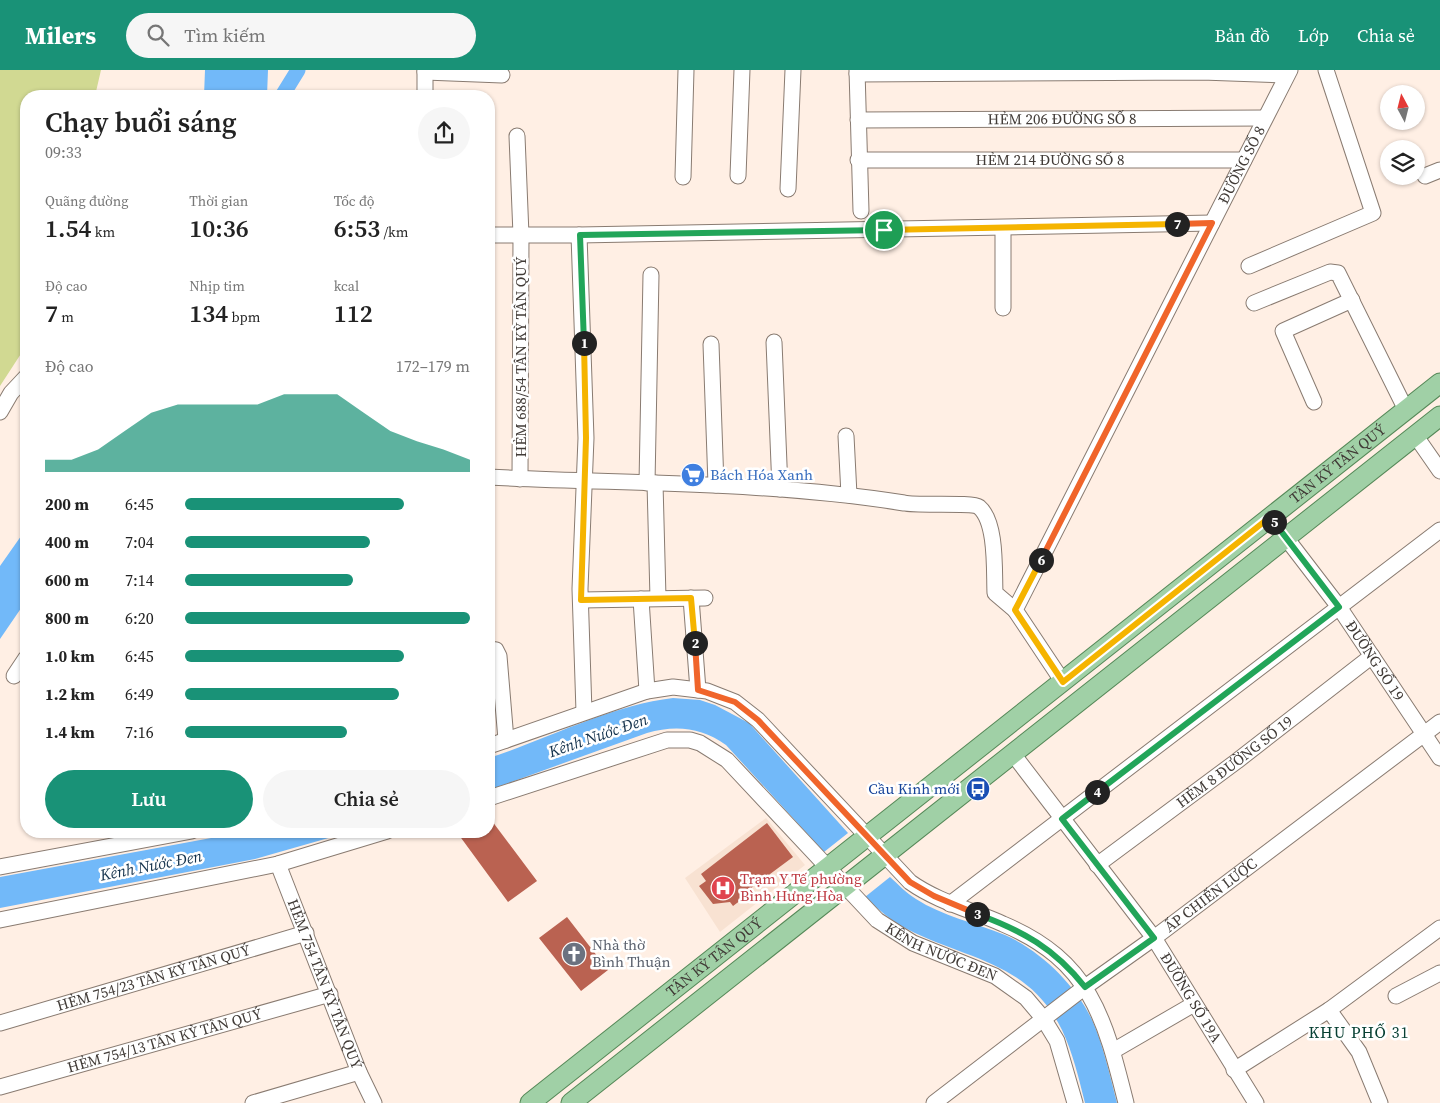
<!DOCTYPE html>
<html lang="vi">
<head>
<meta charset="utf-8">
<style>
  body { margin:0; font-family:"Source Serif 4",serif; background:#f6f6f6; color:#222; height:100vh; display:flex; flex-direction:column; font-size:19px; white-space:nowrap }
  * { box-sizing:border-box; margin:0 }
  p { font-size:16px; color:#767676 }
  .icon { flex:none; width:28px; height:28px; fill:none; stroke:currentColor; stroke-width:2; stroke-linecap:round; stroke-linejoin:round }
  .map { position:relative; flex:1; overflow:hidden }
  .details { position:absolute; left:20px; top:20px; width:475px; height:748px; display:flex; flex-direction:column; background:#fff; border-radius:20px; box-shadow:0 1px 4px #0004 }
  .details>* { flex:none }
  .needle { width:32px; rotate:353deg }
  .fabs { position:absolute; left:1380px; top:15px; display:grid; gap:10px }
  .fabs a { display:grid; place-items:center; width:45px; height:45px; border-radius:50%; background:#fff; box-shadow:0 1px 4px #0004; font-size:25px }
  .pin { position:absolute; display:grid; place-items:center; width:42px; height:42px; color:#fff; margin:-21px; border:2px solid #fff; border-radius:50%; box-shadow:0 1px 5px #0007 }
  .km { position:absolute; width:25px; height:25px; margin:-12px; border-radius:50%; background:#222; color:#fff; font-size:14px; line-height:25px; text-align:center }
  .round { display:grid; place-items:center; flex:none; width:52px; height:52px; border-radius:26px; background:#f6f6f6 }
  .overview { display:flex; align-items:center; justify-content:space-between; height:85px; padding:0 25px }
  h1 { font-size:28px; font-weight:600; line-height:38px }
  .metrics { display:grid; grid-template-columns:repeat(3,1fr); gap:8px; height:85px; padding:5px 25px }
  .metrics div { display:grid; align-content:center }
  .metrics b { font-size:25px; font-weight:600 }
  .metrics small { font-size:14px; font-weight:400 }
  .metrics p { font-size:14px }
  .chart { height:140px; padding:10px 25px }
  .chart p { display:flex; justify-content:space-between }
  .chart svg { width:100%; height:90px; margin-top:5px; fill:#199277; opacity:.7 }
  .button { display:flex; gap:10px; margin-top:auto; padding:10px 25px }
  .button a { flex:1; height:58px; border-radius:30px; background:#199277; color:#fff; font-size:20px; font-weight:600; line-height:58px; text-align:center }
  .button a+a { background:#f6f6f6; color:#222 }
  ul { padding:0 25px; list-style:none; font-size:16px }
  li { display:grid; grid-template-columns:80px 60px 1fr; align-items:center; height:38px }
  li i { height:12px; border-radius:6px; background:#199277 }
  header { display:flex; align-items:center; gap:30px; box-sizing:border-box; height:70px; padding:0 25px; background:#199277; color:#fff }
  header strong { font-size:24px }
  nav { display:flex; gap:28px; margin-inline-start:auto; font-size:18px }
  .search { width:350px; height:45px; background:#f6f6f6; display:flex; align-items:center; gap:12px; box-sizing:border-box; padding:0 18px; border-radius:28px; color:#767676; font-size:19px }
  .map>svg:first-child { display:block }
</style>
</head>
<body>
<header>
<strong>Milers</strong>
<div class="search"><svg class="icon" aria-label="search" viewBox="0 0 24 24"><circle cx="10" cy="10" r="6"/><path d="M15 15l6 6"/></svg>Tìm kiếm</div>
<nav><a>Bản đồ</a><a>Lớp</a><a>Chia sẻ</a></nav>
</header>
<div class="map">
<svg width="1440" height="1033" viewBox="0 0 1440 1033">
  <rect width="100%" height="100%" fill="#ffefe4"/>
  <path fill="#f8e2d2" d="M766 748 805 795 720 862 685 808Z"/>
  <path fill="#d1d992" d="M0 0H101L95 26H26V276L0 316Z"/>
  <path fill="#72b9f9" d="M205 0H268L267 26H204Z
    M26 459V531L0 569V496Z
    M673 628 700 630 715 635 749 653 848 763 824 782 726 675C701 657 675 655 647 663L489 720V688C547 669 612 635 673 628Z
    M249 761H353L255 789 0 838V807Z
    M890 807C898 814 906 823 916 829 942 846 976 853 1005 865 1041 881 1077 916 1093 952 1104 978 1110 1006 1117 1033H1085C1079 1009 1073 983 1062 960 1028 891 967 890 907 859 891 851 878 839 865 827Z"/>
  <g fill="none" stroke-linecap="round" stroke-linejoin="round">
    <path stroke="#72b9f9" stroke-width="15" d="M282 26 298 0"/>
  </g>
  <path fill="#ba6251" d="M489 747 537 811 508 832 456 761H489Z
    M767 753 793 787 743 824 745 827 733 836 730 832 713 834 699 816 706 811 701 804Z
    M567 847 608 900 581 921 539 868Z"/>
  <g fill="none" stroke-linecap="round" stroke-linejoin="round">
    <g stroke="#897b71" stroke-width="17">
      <g id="minor">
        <path d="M425 0V26"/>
        <path d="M857 0 861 141"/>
        <path d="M425 2 502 5"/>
        <path d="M857 4 1202 2 1287 5"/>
        <path id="s1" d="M858 50 1265 48"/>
        <path d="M517 66 521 165 520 409"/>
        <path id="s2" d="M858 90H1244"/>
        <path d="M738 106 742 0"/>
        <path d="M1425 106 1440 100"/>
        <path d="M683 107 686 0"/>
        <path d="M788 119 793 0"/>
        <path d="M1003 158V238"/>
        <path d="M489 165H579L1212 153"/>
        <path d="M579 165 586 368 580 519 584 642"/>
        <path d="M1249 196 1373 143 1326 0"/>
        <path d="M1254 233 1330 202 1338 203 1406 340"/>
        <path d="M774 272 780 419"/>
        <path d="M711 274 716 415"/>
        <path d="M1314 332 1283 261 1352 230"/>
        <path d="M0 342 11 323 26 307"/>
        <path d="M1415 365 1440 401"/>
        <path d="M846 366 849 425"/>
        <path d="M489 407C627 414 767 411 904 433 918 436 972 432 979 437 997 452 994 501 995 523L1015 540"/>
        <path d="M647 413 651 205"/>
        <path d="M655 413 658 528"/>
        <path id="s3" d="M1270 447 1339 537 1440 688"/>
        <path d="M691 528 698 620"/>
        <path d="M641 529 647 621"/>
        <path d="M581 530 705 528"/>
        <path d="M489 579 496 580 499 586 506 670"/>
        <path d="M14 606 26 588"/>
        <path id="s4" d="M1063 612 1015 540 1290 0"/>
        <path d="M489 676 647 621 673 617 707 621 735 632 758 650 910 812C938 832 972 840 1003 854 1091 891 1105 949 1126 1033"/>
        <path id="s5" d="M1013 684 1154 868 1256 1033"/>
        <path id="s6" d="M489 728 667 670H690L700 673 727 690 877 850 913 873 995 906 1026 928 1043 948 1057 971 1075 1033"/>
        <path id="s7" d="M278 794 359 1002 374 1033"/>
        <path id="s8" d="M1097 795 1237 691 1372 586"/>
        <path d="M0 797 192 761"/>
        <path d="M950 834 1440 460"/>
        <path d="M0 850 278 794 387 761"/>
        <path d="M1396 926 1440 903"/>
        <path d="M1329 940 1359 982 1380 1033"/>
        <path id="s9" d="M0 953 306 863"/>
        <path d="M1113 981 1194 934"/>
        <path d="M1234 1000 1329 940 1440 858"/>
        <path id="s10" d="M0 1017 330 924"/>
        <path d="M253 1033 359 1002"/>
        <path id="s11" d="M934 1033 1085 917 1154 868 1440 652"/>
      </g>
    </g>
    <g stroke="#568858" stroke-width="21">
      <g id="major">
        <path id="s12" d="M530 1033 1440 313"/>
        <path d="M571 1033 1440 346"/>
      </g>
    </g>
    <use href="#minor" stroke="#fff" stroke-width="15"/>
    <use href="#major" stroke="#a0d0a6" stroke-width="19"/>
  </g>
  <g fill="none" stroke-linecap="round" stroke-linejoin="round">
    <g stroke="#fff" stroke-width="10">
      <path id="split-1" d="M584 273 580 165 884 160"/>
    </g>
    <g stroke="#fff" stroke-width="10">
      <path id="split-2" d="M584 273 586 368 581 530 691 528 695 573"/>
    </g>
    <g stroke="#fff" stroke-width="10">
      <path id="split-3" d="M695 573 698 620 735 632 758 650 910 812 934 826 977 844"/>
    </g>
    <g stroke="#fff" stroke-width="10">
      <path id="split-4" d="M977 844C1023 861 1054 878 1085 917L1154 868 1062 749 1097 722"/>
    </g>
    <g stroke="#fff" stroke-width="10">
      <path id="split-5" d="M1097 722 1339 537 1274 452"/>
    </g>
    <g stroke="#fff" stroke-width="10">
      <path id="split-6" d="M1041 490 1015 540 1063 612 1270 447 1274 452"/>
    </g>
    <g stroke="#fff" stroke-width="10">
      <path id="split-7" d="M1041 490 1212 153 1177 154"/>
    </g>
    <g stroke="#fff" stroke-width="10">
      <path id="split-8" d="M884 160 1177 154"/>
    </g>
    <use href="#split-1" stroke="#22a559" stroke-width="6"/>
    <use href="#split-2" stroke="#f5b400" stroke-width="6"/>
    <use href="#split-3" stroke="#f0652b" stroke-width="6"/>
    <use href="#split-4" stroke="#22a559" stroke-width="6"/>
    <use href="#split-5" stroke="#22a559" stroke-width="6"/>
    <use href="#split-6" stroke="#f5b400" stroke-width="6"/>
    <use href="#split-7" stroke="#f0652b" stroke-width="6"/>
    <use href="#split-8" stroke="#f5b400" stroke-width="6"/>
  </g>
  <defs>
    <g id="supermarket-disc" transform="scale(1.25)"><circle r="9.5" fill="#3f7fe0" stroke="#fff"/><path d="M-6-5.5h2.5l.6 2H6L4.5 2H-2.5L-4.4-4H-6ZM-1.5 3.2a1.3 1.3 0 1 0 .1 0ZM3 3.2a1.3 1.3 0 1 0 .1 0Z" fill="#fff"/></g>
    <g id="bus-disc" transform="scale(1.25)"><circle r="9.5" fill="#1a4fb4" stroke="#fff"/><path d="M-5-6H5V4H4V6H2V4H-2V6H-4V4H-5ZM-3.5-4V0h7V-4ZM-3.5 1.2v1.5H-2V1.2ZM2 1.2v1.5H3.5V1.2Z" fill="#fff"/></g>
    <g id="hospital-disc" transform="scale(1.25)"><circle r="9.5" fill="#e0444e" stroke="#fff"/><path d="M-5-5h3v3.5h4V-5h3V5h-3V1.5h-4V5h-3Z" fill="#fff"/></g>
    <g id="church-disc" transform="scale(1.25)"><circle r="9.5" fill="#6b7280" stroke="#fff"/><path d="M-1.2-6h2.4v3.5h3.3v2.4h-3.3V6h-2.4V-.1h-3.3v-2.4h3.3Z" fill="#fff"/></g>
  </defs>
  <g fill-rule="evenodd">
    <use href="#supermarket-disc" x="693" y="405"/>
    <use href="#bus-disc" x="978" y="719"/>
    <use href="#hospital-disc" x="723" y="818"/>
    <use href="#church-disc" x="574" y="884"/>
  </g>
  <g text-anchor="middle" stroke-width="5" stroke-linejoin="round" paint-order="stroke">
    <g font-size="15" fill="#413b37" stroke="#fff">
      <text dy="5" stroke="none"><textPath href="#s1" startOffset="204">HẺM 206 ĐƯỜNG SỐ 8</textPath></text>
      <text dy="5" stroke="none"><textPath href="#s2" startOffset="192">HẺM 214 ĐƯỜNG SỐ 8</textPath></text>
      <text dy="5" stroke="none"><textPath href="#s4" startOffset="586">ĐƯỜNG SỐ 8</textPath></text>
      <text transform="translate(521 287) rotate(-90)" y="5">HẺM 688/54 TÂN KỲ TÂN QUÝ</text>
      <text dy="5" stroke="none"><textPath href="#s12" startOffset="1030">TÂN KỲ TÂN QUÝ</textPath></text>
      <text dy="5" stroke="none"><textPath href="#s3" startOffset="178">ĐƯỜNG SỐ 19</textPath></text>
      <text dy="5" stroke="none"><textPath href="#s8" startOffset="172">HẺM 8 ĐƯỜNG SỐ 19</textPath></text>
      <text dy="5" stroke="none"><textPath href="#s11" startOffset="346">ẤP CHIẾN LƯỢC</textPath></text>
      <text dy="5" stroke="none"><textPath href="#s6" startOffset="544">KÊNH NƯỚC ĐEN</textPath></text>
      <text dy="5" stroke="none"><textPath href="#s12" startOffset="235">TÂN KỲ TÂN QUÝ</textPath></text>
      <text dy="5" stroke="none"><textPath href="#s9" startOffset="160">HẺM 754/23 TÂN KỲ TÂN QUÝ</textPath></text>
      <text dy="5" stroke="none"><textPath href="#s7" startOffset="129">HẺM 754 TÂN KỲ TÂN QUÝ</textPath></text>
      <text dy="5" stroke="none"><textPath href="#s5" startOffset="302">ĐƯỜNG SỐ 19A</textPath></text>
      <text dy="5" stroke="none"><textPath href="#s10" startOffset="171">HẺM 754/13 TÂN KỲ TÂN QUÝ</textPath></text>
    </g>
    <g font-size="15" fill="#366cbe" stroke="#fff" text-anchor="start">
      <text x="710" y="410">Bách Hóa Xanh</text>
    </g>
    <g font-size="15" fill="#164399" stroke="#fff" text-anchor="end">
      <text x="960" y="724">Cầu Kinh mới</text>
    </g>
    <g font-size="15" fill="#be3a42" stroke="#fff" text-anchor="start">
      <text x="740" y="814">Trạm Y Tế phường<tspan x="740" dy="17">Bình Hưng Hòa</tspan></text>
    </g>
    <g font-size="15" fill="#5b616d" stroke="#fff" text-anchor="start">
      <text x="592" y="880">Nhà thờ<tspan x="592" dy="17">Bình Thuận</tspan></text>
    </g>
    <g font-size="16" font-style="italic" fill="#14324c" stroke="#fff">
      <text transform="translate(598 665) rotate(-19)" y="6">Kênh Nước Đen</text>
      <text transform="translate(151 795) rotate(-11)" y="6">Kênh Nước Đen</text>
    </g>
    <g font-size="16" letter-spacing="1" fill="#084033" stroke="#fff">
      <text x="1359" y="968">KHU PHỐ 31</text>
    </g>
  </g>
</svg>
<div class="fabs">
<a><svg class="needle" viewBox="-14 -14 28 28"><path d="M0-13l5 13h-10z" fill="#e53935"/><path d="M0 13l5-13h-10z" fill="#767676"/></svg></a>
<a><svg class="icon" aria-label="layers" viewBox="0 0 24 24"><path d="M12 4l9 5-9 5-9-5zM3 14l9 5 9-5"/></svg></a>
</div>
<div class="pin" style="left:884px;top:160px;background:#1e9e55"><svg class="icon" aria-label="arrive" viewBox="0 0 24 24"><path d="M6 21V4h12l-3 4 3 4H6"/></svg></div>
<b class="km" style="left:584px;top:273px">1</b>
<b class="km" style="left:695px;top:573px">2</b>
<b class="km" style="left:977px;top:844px">3</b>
<b class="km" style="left:1097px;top:722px">4</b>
<b class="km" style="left:1274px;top:452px">5</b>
<b class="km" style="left:1041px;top:490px">6</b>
<b class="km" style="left:1177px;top:154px">7</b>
<section class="details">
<div class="overview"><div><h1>Chạy buổi sáng</h1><p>09:33</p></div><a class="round"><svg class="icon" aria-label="share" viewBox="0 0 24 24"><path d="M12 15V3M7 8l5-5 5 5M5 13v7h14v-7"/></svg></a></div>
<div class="metrics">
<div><p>Quãng đường</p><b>1.54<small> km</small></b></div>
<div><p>Thời gian</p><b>10:36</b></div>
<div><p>Tốc độ</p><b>6:53<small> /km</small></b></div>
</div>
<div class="metrics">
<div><p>Độ cao</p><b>7<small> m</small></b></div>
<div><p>Nhịp tim</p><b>134<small> bpm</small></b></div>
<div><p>kcal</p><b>112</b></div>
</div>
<div class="chart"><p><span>Độ cao</span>172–179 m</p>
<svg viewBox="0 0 160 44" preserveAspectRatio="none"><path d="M0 44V38L10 38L20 33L30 24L40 15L50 11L60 11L70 11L80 11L90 6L100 6L110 6L120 15L130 24L140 29L150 33L160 38V44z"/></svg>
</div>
<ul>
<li><b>200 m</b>6:45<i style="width:77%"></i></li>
<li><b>400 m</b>7:04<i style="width:65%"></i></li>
<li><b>600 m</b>7:14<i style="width:59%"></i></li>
<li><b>800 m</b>6:20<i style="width:100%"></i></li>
<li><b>1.0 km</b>6:45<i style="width:77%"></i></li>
<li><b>1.2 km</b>6:49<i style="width:75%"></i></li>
<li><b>1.4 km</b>7:16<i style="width:57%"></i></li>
</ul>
<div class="button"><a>Lưu</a><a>Chia sẻ</a></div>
</section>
</div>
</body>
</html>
